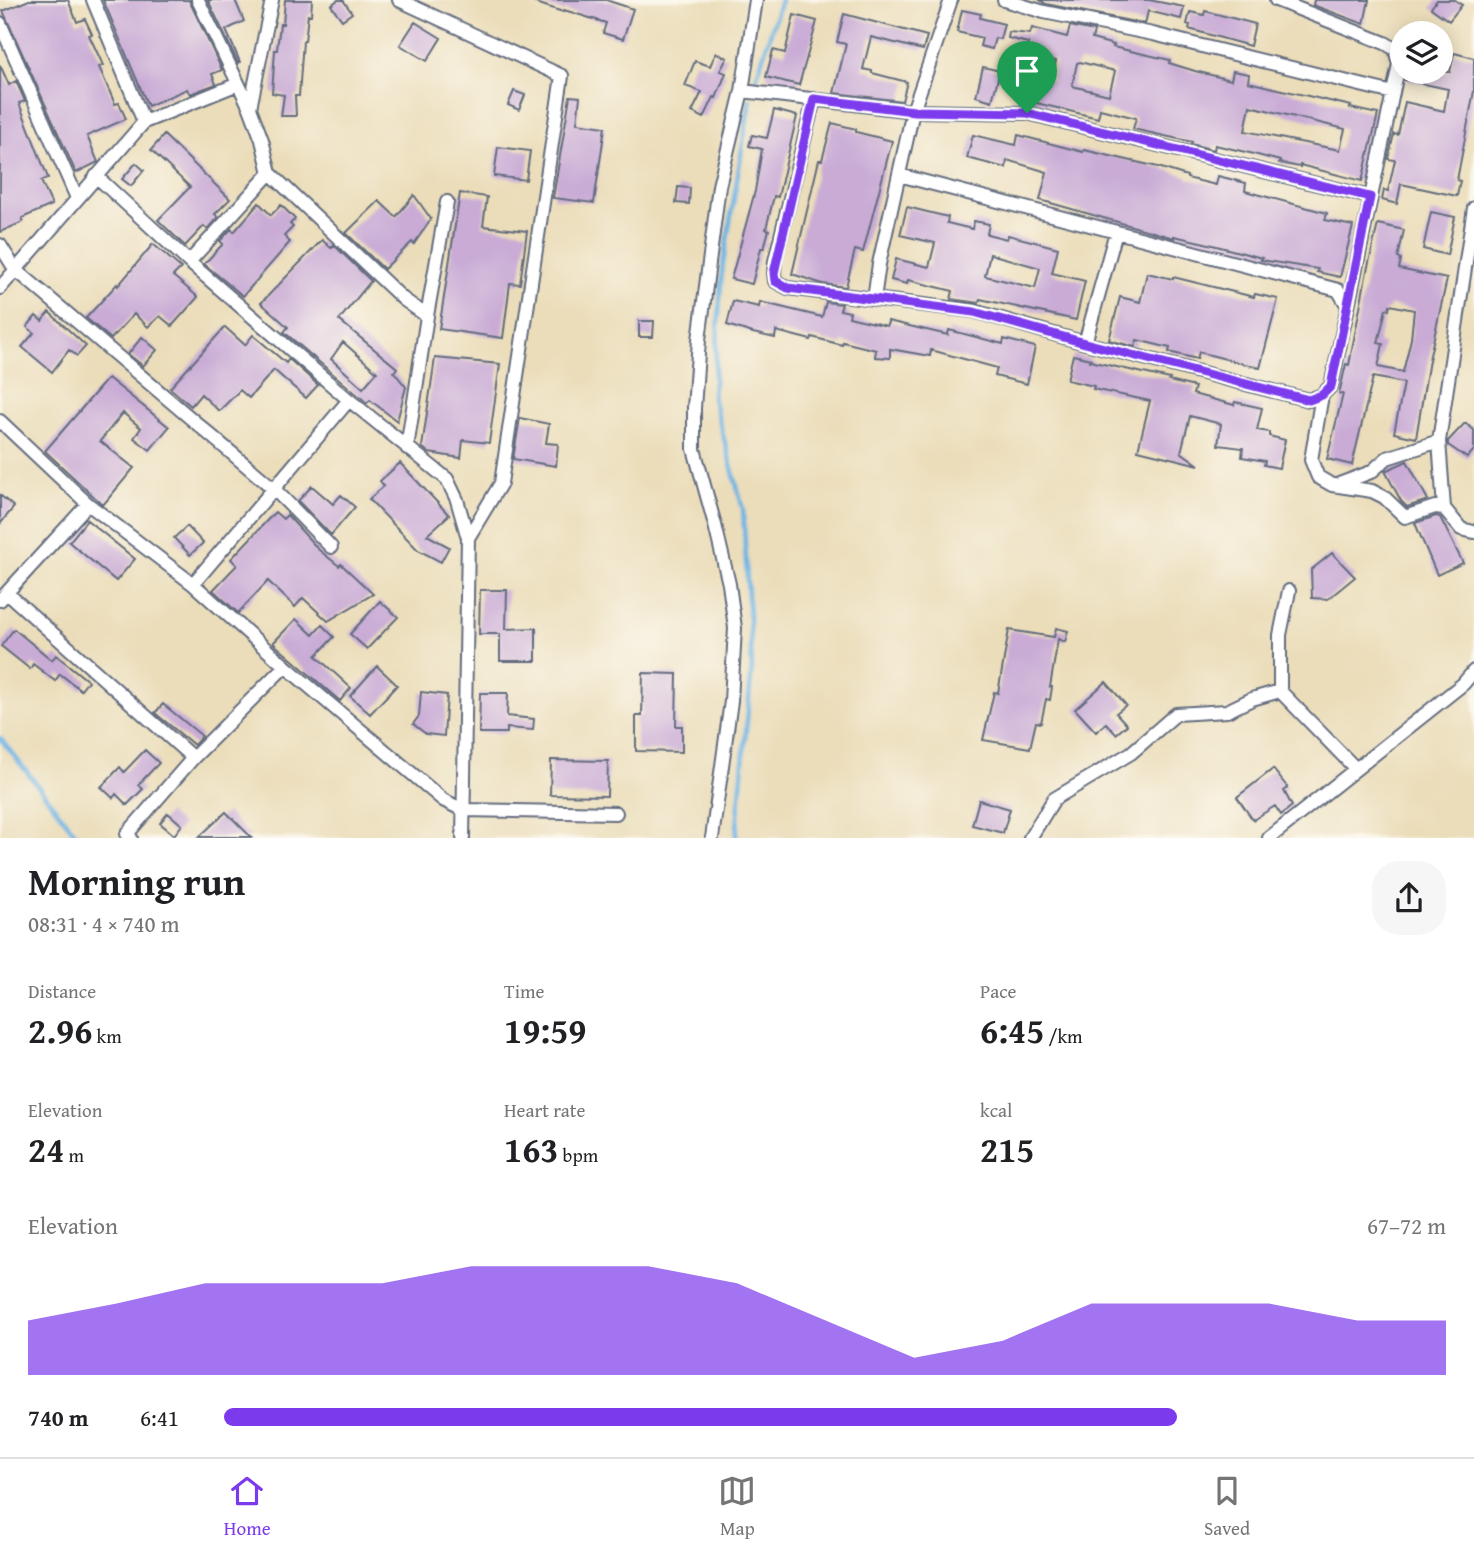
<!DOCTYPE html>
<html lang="en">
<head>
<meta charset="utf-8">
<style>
  body { margin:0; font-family:"Gentium Book Plus",serif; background:#f6f6f6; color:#202124; height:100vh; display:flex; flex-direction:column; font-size:26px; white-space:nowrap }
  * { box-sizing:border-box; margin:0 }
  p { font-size:23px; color:#757577 }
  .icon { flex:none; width:38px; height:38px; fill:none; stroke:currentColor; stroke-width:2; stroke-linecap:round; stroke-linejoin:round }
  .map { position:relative; height:838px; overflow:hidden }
  .side { display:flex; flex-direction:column; background:#fff; flex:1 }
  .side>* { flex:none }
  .buttons { position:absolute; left:1390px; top:21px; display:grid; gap:14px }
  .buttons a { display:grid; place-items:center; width:63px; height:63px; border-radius:50%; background:#fff; box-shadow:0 4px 18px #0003; font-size:35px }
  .pin { position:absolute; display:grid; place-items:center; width:60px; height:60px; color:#fff; margin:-72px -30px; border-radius:50% 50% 50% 0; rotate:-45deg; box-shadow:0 0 7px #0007 }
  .pin .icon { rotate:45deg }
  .round { display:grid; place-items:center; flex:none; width:74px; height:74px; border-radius:28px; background:#f6f6f6 }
  .summary { display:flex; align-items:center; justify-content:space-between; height:119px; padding:0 28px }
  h1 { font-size:38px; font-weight:800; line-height:52px }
  .metrics { display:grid; grid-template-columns:repeat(3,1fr); gap:10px; height:119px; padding:7px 28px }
  .metrics div { display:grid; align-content:center }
  .metrics b { font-size:35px; font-weight:800 }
  .metrics small { font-size:19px; font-weight:400 }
  .metrics p { font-size:19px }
  .chart { height:196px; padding:14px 28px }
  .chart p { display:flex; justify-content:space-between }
  .chart svg { width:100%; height:126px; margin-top:7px; fill:#7c3aed; opacity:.7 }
  ul { padding:0 28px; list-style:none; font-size:23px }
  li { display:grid; grid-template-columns:112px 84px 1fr; align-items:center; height:52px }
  li i { height:18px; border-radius:9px; background:#7c3aed }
  .tabs { display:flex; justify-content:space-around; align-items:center; height:98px; border-top:2px solid #e0e0e0; background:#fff; font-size:19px; color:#757577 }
  .tabs a { display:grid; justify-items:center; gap:4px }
  .tabs .on { color:#7c3aed }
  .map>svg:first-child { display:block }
</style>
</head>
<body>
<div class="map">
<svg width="1474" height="838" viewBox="0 0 1474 838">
  <rect width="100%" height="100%" fill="#fbf7ec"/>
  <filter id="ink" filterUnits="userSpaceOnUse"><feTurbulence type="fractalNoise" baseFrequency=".0143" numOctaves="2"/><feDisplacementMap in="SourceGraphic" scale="14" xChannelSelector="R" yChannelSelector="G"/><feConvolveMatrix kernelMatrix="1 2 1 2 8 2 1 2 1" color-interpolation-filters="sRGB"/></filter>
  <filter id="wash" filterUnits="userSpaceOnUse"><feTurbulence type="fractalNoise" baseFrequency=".00686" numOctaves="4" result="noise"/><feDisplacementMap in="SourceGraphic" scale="28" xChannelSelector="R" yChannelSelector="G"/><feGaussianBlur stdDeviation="1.57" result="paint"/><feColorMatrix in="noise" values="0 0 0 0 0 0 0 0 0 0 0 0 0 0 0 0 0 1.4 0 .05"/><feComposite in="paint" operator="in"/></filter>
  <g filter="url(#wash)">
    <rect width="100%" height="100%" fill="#ebddb9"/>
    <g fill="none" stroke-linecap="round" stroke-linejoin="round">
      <path stroke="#6db4e4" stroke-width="4.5" d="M755 82 781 0
        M0 738 79 838
        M736 838 752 667 743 509 713 398 722 271 750 100"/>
    </g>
    <g id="blocks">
      <path fill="#c9abd6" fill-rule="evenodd" d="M29 0H68L77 22 85 19 92 34 89 35 103 65 99 67 115 104 119 103 126 119 87 136 98 162 76 173 3 11Z
        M103 0H189L222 70 212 74 216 84 190 94 187 89 148 106Z
        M208 0H235L244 21 226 30 240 62 238 63Z
        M285 0H312L311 15H308L305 41H303L299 96H295L296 116H281L284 95 272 93 275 50H277L280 24H283Z
        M338 0H343L352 13 342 20 331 5Z
        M533 0H606L633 9 623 39 603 33 606 23 564 10 563 12 533 2Z
        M1040 0H1149L1184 7 1181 19 1148 11 1145 24 1046 4Z
        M1314 0H1369L1364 24 1313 5Z
        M1437 0H1455L1462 5 1449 21 1431 8Z
        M962 10 981 14 980 18 1004 24 1000 39 995 38 992 49 980 46 982 38 957 32Z
        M1205 11 1255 24 1250 46 1189 29 1190 25 1187 24 1190 12 1204 15Z
        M844 14 927 36 923 50 871 37 863 69 872 71V73L907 82 902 101 834 93 846 44 837 42Z
        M794 15 817 21 799 85 766 77 773 50 785 53Z
        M415 22 441 38 427 61 400 45Z
        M1070 26 1094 31 1092 39 1114 45 1113 47 1170 60 1169 63 1195 71 1231 80 1233 71 1249 74 1248 82 1351 106 1350 108 1378 114 1362 181 1300 165V167L1279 163 1280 161 1250 153 1215 145 1214 150 1191 144 1192 142 1133 129 1136 118 1100 109 1098 118 1016 98 1022 74 1051 81 1056 61 1026 53 1028 43 1008 38 1009 32 1030 34 1032 28 1067 37ZM1080 62 1115 71 1109 95 1072 86 1077 63ZM1250 106 1345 129 1340 150 1245 131Z
        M716 53 727 58 720 71 726 73 716 98 714 97 704 118 692 112 702 92 685 86 695 61 710 66Z
        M1454 53 1474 58V91L1457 180 1460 181 1457 196 1401 184 1397 204 1382 200 1384 190 1388 191 1395 160 1388 159 1394 134 1398 135 1405 102 1444 111 1448 89 1405 80 1406 72H1450Z
        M0 65 9 85 16 81 25 101 19 103 48 178 41 181 52 205 22 218 23 222 0 232Z
        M983 67 1000 71 992 101 976 96Z
        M514 91 525 95 519 110 508 105Z
        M570 96 580 97 577 123 605 127 594 203 553 198Z
        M774 110 797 116 778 197 774 196 766 229 769 230 764 248H761L752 284 731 279 755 191 762 149 749 146 752 135 767 138Z
        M832 123 856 129V132L892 141 863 252 855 250 846 287 823 284 792 274 819 160H822Z
        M164 135 230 199 215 214 218 217 207 229 204 226 185 246 158 220 190 187 151 150Z
        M973 135 1016 145 1018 135 1083 152 1084 150 1158 167 1187 176V178L1216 185 1218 176 1246 183 1245 191 1327 213 1325 220 1353 226 1340 277 1317 272 1318 269 1261 260 1262 258 1205 243 1174 236V238L1040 200 1047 172 1007 160 1006 168 967 158Z
        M498 147 530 151 526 180 494 176Z
        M136 163 144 170 131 186 122 179Z
        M678 187 690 188 689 204 676 203Z
        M460 193 487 197 483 226 527 231 520 284 510 283 503 338 439 329Z
        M414 195 431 219 414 244 412 242 384 269 346 233 379 201 396 217Z
        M259 203 271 215 281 205 295 219 290 224 293 227 284 236 290 242 243 296 204 264 223 244 220 241 231 229 234 232Z
        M907 207 948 217 947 223 972 229 974 221 989 224 987 234 1007 239 1008 235 1058 248 1052 273 1085 281 1076 320 980 299 979 303 957 300 951 299 953 291 908 280 907 284 891 280 896 259 929 267 935 243 900 235ZM990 254 1040 268 1035 288 985 276Z
        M1431 212 1455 217 1447 255 1423 249Z
        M1378 224 1404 230 1398 258 1401 259 1399 269 1447 279 1429 360 1416 438 1394 433 1404 383 1373 377 1352 465 1327 459 1343 394H1339L1346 364 1349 365 1367 271ZM1390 305 1414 310 1411 339 1403 372 1378 367 1383 344 1378 343 1386 309 1389 310Z
        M322 240 331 248 334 245 371 281 339 320 397 368 394 372 406 387 397 421 370 400 367 403 284 332 288 327 261 303ZM343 342 377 372 363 388 331 359Z
        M153 244 181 268 173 276 198 297 172 326 160 316 148 327 134 314 111 339 86 318 117 284 118 286Z
        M1147 273 1173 279V277L1254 297 1255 294 1278 299 1260 368 1199 352 1197 359 1169 352 1170 348 1137 340 1135 347 1109 340 1120 297 1140 302Z
        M733 301 759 307 760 302 822 317 826 302 842 304 840 310 850 312 849 317 887 326 888 321 948 335 949 330 1003 344 1004 339 1035 347 1027 384 995 376 997 368 931 350 930 356 890 349V358L875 357 876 350 843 342 842 345 812 337 811 340 776 331 775 338 753 333 727 325Z
        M49 312 86 346 77 356 69 350 52 372 22 347 34 333 27 327 36 316 42 321Z
        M639 321H654L653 337H639Z
        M225 327 245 345 253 335 286 363 289 359 318 385 306 398 274 370 249 398 240 390 219 411 201 394 191 406 170 388Z
        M142 337 157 350 143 366 128 354Z
        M1073 355 1091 359 1090 361 1170 379 1169 381 1195 387 1193 394 1234 405 1235 402 1262 408 1257 430 1269 432V436L1285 440 1279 468 1264 465 1265 461 1242 457 1243 448 1218 445 1221 424 1190 416 1181 452 1199 465 1138 450 1150 401 1093 389 1094 386 1067 380Z
        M435 358 500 364 489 443 463 440 461 458 429 453 422 447Z
        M108 378 169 427 150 450 134 438 141 428 123 413 100 441 134 468 103 505 45 451Z
        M520 418 549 424 546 443 558 444 556 466 513 459Z
        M1465 423 1474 430V450L1467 458 1448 445V441Z
        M1407 461 1428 500 1407 507 1401 501 1385 471Z
        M400 463 449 515 427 535 449 547 441 562 418 550 369 499 384 486 380 481Z
        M312 486 333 504 341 495 355 507 331 535 298 501Z
        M0 495 14 507 0 524Z
        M275 512 283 519 287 515 319 550 339 566 341 564 373 594 328 621 303 598 295 607 268 581 238 613 213 590 237 565 231 559Z
        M1436 516 1440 517 1463 563 1437 575 1415 523Z
        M87 520 135 559 116 581 69 542Z
        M187 526 203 543 190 555 174 538Z
        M1332 553 1355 577 1328 599 1312 598 1311 570Z
        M480 590H507L506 629 536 628V661H500V634H479Z
        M380 601 398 617 367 649 350 634Z
        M296 619 313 635 322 625 334 637 316 656 351 688 340 701 273 643Z
        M1056 628 1068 631 1065 642 1058 639 1050 687H1052L1050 700 1046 699 1041 723 1036 722 1030 748 983 740 994 692 998 693 1009 630 1054 637Z
        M14 629 52 660 56 655 88 681 81 690 60 674 55 681 33 664 30 669 1 646Z
        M377 666 397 685 370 714 350 696Z
        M643 673 677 674 676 726H682V752L636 751V716H642Z
        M1106 682 1126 705 1116 713 1127 725 1116 734 1106 723 1096 732 1075 709Z
        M421 692 447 695 444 736 426 734 413 724 419 716Z
        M480 693H508L507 716 534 719 533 730 507 728V733H479Z
        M163 704 202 736 194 745 155 713Z
        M145 750 159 763 138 785 143 789 127 805 116 794 113 798 101 787 120 767 124 772Z
        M551 760 608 761 607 796 550 795Z
        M1273 769 1288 788 1284 791 1292 806 1281 815 1275 806 1253 820 1237 797Z
        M979 800 1010 809 1003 833 972 825Z
        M226 812 251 837H199Z
        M168 813 182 825 174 835 160 823Z"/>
    </g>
  </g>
  <g filter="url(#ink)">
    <use href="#blocks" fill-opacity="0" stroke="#646c7e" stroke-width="2"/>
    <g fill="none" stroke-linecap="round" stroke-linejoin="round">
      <g stroke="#646c7e" stroke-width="16">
        <path id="street" d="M93 0 144 122
          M198 0 250 108 262 140 270 173 403 299 427 316 407 448
          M399 0 562 76 501 483 468 538
          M1004 0 1044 12 1153 34 1393 93
          M1276 0 1385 43 1395 49 1399 64 1348 306
          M0 23 77 198
          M742 91 913 111 1027 113 1370 197
          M814 99 775 261 774 273 775 281 788 288 874 299
          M250 108 272 0
          M899 175 1338 290 1348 306 1331 386 1322 395 1309 400 1085 343 974 311 874 299 879 264 913 111 951 0
          M96 176 189 262 349 400 447 479 457 500 468 538 463 838
          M0 245 15 269 274 489 331 547
          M189 262 270 173
          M0 288 144 122 238 84
          M427 316 447 202
          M1085 343 1116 232
          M1322 395 1311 460 1318 477 1332 485 1372 491 1384 497 1405 517 1435 507 1444 508 1461 529 1474 532
          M0 421 88 504 193 584 285 666 443 800 463 810 616 813
          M1339 484 1371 472 1387 458 1439 441
          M1444 508 1439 441 1474 208
          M193 584 349 400
          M1289 591 1280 635V691L1356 769
          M7 593 193 758
          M0 600 88 504
          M131 838 127 834 193 758 285 666
          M712 838 731 701 735 628 729 584 715 525 694 449V408L699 340 719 186 742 91 756 0
          M1030 838 1054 799 1131 753 1176 714 1227 711 1252 699 1280 691
          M1269 838 1463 684 1474 671"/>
      </g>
      <use href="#street" stroke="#fff" stroke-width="12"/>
    </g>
  </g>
  <g fill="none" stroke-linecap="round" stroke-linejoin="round" filter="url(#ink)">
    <g stroke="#fff" stroke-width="14">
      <path id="route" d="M814 99 914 111 1027 113 1370 197 1331 386 1322 395 1309 400 1085 343 974 312 788 288 775 281 774 273Z"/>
    </g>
    <use href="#route" stroke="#7c3aed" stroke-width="9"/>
  </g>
</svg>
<div class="buttons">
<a><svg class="icon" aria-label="layers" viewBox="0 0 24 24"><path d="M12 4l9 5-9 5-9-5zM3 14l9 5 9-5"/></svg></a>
</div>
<div class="pin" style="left:1027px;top:113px;background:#1e9e55"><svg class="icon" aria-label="arrive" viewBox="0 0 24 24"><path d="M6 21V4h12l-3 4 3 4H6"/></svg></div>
</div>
<section class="side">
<div class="summary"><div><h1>Morning run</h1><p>08:31 · 4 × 740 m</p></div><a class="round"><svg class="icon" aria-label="share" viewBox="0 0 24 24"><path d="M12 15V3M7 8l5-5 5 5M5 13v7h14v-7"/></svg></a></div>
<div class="metrics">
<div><p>Distance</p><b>2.96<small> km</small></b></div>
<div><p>Time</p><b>19:59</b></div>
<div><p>Pace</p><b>6:45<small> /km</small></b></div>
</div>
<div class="metrics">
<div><p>Elevation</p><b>24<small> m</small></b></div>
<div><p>Heart rate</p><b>163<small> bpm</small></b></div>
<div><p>kcal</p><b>215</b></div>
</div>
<div class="chart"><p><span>Elevation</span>67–72 m</p>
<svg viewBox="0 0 160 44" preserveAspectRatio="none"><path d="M0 44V25L10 19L20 12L30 12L40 12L50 6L60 6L70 6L80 12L90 25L100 38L110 32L120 19L130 19L140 19L150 25L160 25V44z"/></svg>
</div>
<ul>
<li><b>740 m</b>6:41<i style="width:78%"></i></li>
</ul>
</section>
<nav class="tabs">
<a class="on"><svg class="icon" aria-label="home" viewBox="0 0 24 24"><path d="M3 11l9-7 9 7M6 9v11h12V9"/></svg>Home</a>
<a><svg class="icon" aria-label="map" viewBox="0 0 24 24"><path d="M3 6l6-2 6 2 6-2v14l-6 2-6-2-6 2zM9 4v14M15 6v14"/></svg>Map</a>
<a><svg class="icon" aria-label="saved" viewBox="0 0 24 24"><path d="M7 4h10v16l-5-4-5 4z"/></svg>Saved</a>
</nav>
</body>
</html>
